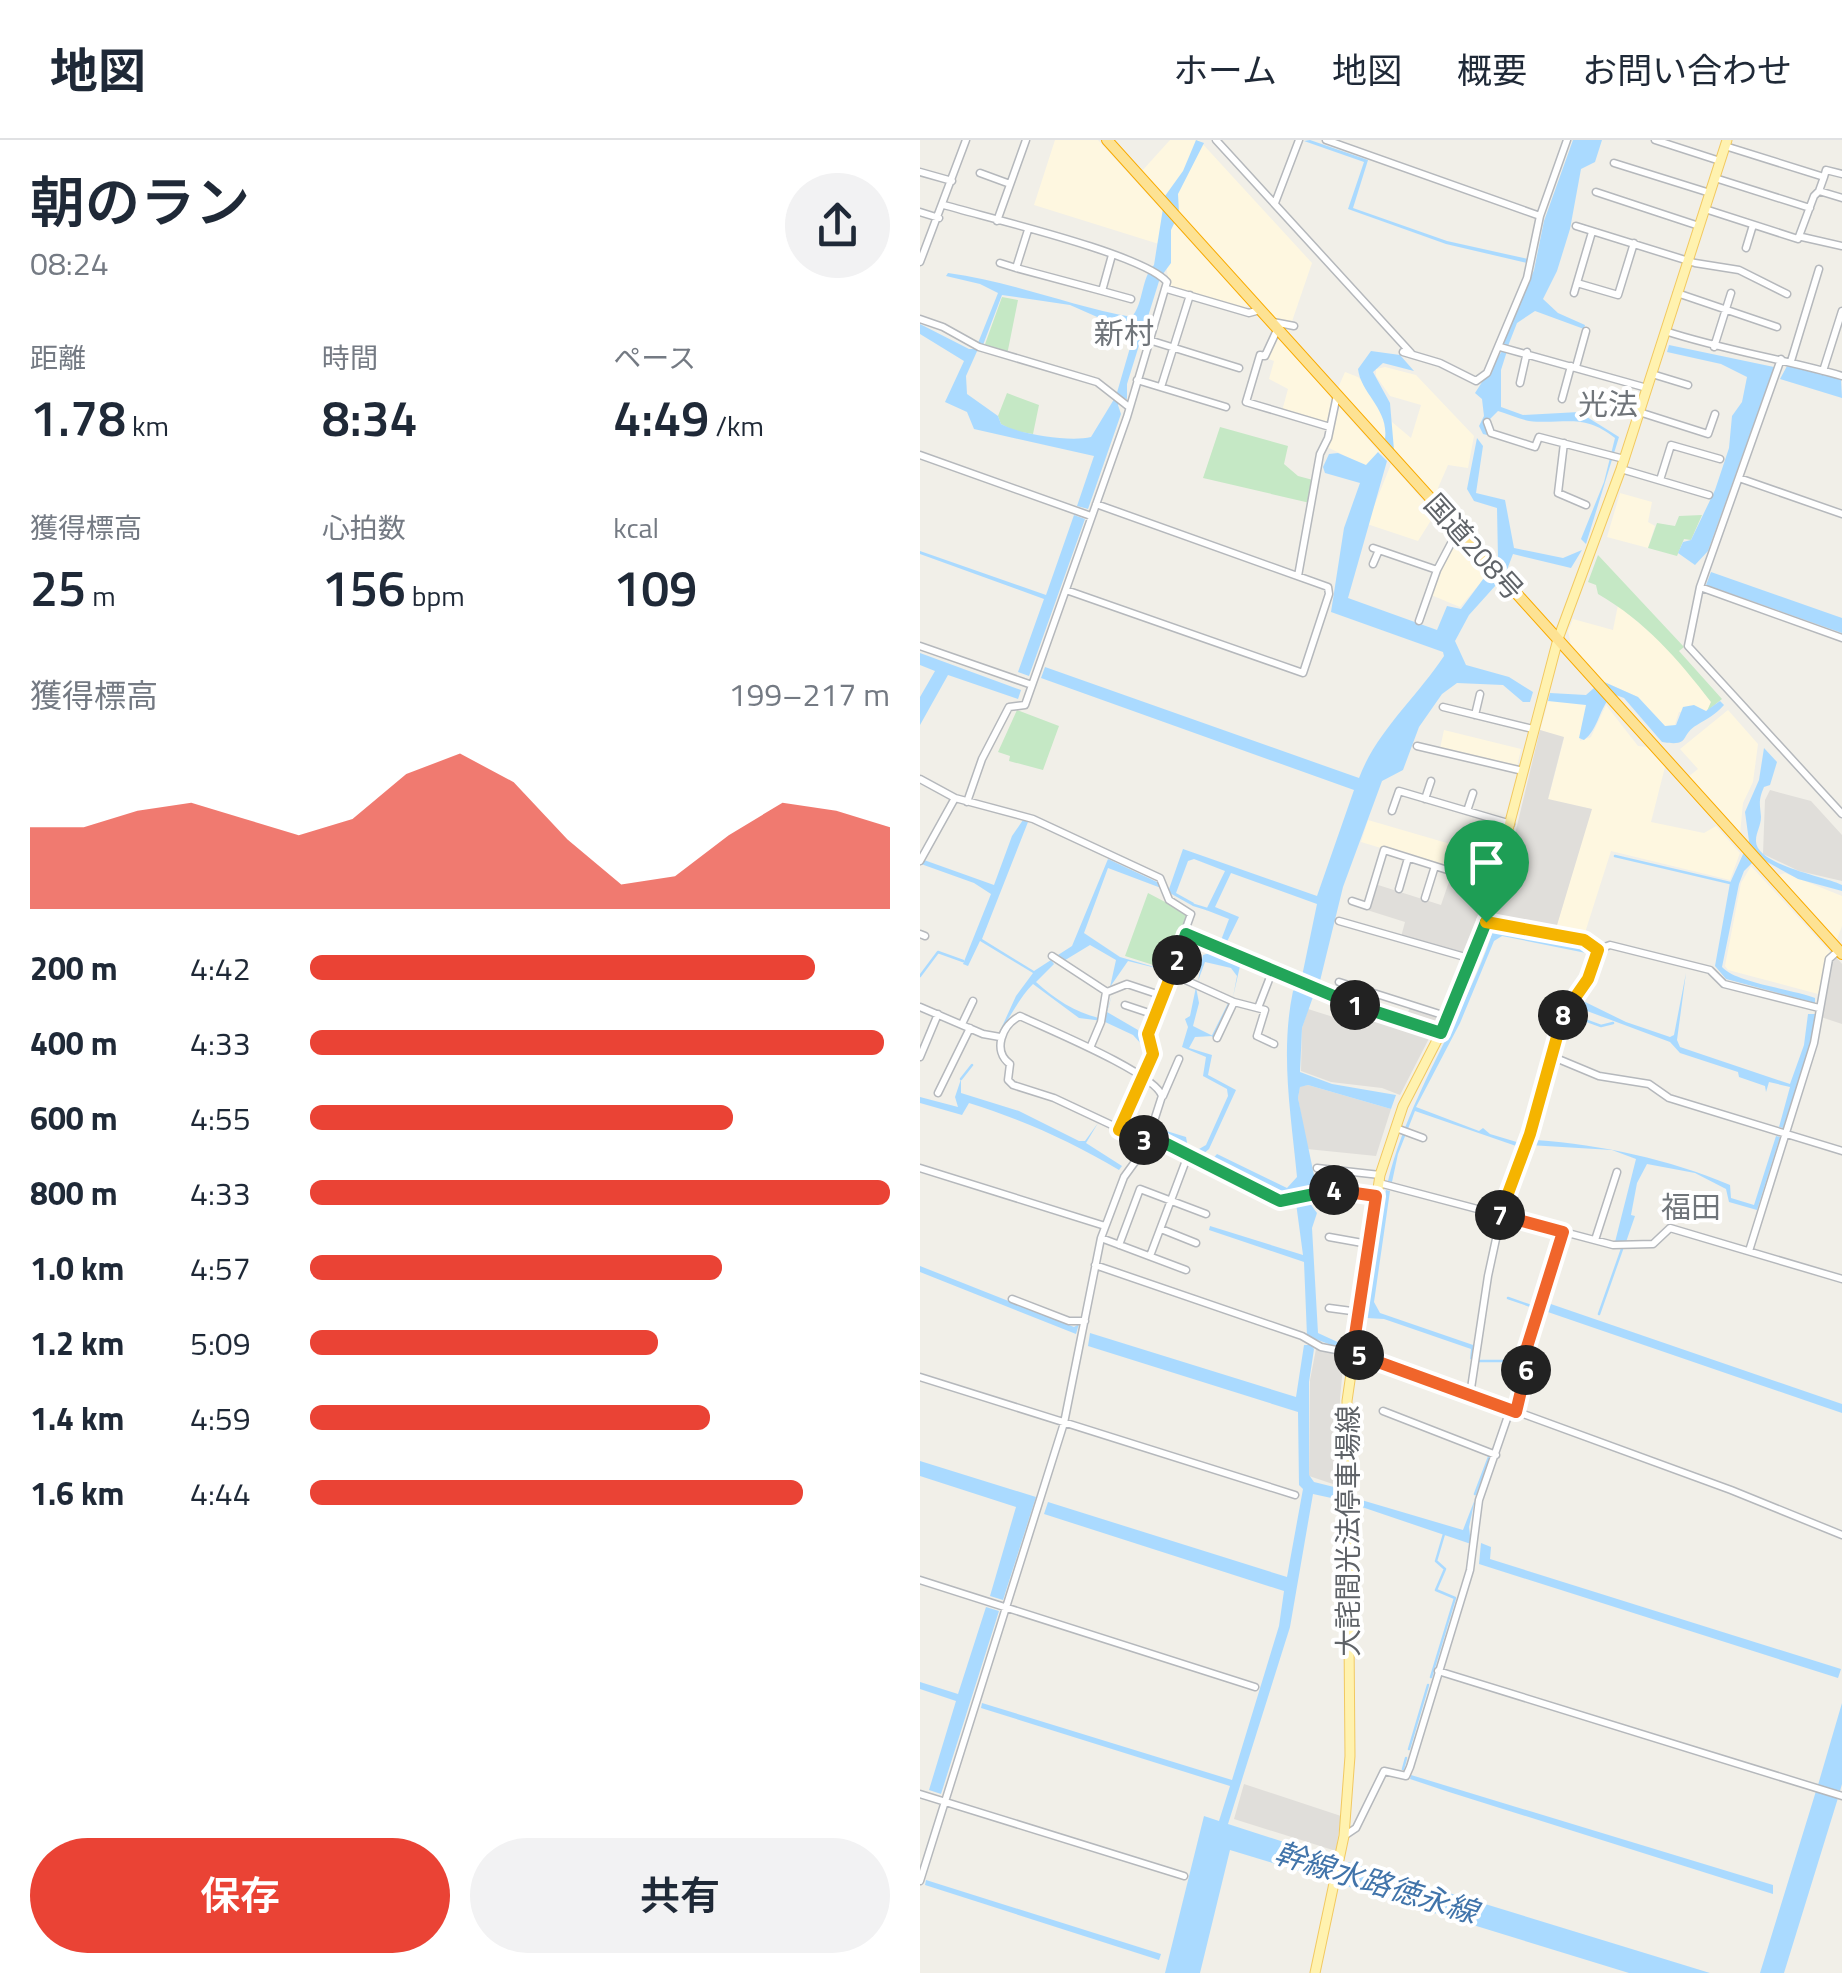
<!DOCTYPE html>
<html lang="ja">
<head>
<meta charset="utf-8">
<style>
  body { margin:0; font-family:"Titillium Web","Noto Sans JP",sans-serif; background:#f2f2f3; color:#1f2937; height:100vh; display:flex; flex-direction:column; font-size:38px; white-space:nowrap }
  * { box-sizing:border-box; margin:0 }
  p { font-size:32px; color:#747a83 }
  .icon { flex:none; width:55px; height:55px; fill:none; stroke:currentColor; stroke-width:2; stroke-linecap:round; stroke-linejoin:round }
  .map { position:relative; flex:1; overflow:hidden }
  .details { display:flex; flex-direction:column; background:#fff; width:920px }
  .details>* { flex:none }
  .pin { position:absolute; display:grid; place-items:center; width:85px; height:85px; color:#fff; margin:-102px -42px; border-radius:50% 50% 50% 0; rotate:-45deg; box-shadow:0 0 10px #0007 }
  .pin .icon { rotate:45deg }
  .km { position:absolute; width:50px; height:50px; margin:-25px; border-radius:50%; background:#222; color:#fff; font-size:28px; line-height:50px; text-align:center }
  .round { display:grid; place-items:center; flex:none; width:105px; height:105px; border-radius:52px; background:#f2f2f3 }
  .headline { display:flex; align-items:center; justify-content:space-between; height:170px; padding:0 30px }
  h1 { font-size:55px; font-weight:600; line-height:75px }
  .stats { display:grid; grid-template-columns:repeat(3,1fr); gap:15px; height:170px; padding:10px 30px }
  .stats div { display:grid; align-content:center }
  .stats b { font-size:50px; font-weight:600 }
  .stats small { font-size:28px; font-weight:400 }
  .stats p { font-size:28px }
  .chart { height:280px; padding:20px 30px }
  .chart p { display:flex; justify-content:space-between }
  .chart svg { width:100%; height:180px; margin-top:10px; fill:#ea4335; opacity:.7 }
  .cta { display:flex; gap:20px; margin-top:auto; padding:20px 30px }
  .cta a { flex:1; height:115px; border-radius:60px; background:#ea4335; color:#fff; font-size:40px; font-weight:600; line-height:115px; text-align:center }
  .cta a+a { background:#f2f2f3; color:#1f2937 }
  ul { padding:0 30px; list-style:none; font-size:32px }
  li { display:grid; grid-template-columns:160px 120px 1fr; align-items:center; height:75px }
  li i { height:25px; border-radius:12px; background:#ea4335 }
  header { display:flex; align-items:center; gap:60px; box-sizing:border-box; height:140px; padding:0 50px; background:#fff; border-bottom:2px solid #e0e1e3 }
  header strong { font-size:48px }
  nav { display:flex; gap:55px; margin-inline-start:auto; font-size:35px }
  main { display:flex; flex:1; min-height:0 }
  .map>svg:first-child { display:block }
</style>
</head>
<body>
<header>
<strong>地図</strong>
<nav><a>ホーム</a><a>地図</a><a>概要</a><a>お問い合わせ</a></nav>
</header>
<main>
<section class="details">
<div class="headline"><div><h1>朝のラン</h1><p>08:24</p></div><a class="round"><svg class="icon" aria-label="share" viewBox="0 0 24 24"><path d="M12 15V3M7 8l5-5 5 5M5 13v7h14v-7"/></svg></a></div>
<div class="stats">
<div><p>距離</p><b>1.78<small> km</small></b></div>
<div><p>時間</p><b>8:34</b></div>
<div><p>ペース</p><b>4:49<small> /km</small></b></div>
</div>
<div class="stats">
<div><p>獲得標高</p><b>25<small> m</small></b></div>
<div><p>心拍数</p><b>156<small> bpm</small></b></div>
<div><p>kcal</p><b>109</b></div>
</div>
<div class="chart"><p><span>獲得標高</span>199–217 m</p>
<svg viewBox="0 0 160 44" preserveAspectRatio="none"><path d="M0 44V24L10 24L20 20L30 18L40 22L50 26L60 22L70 11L80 6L90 13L100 27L110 38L120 36L130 26L140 18L150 20L160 24V44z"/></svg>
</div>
<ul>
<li><b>200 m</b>4:42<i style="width:87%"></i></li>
<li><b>400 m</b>4:33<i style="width:99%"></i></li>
<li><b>600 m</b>4:55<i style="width:73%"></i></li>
<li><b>800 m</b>4:33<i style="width:100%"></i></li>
<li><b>1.0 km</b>4:57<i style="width:71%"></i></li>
<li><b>1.2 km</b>5:09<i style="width:60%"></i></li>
<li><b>1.4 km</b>4:59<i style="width:69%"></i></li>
<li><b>1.6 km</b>4:44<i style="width:85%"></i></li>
</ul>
<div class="cta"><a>保存</a><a>共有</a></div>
</section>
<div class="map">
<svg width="922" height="1833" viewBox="0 0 922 1833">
  <rect width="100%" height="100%" fill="#f1efe8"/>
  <path fill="#fef7e0" d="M135 0H178L328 165 324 170 250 147 242 105 114 65Z
    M250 0H279L392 123 368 193 221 32Z
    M355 194 461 314 448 327 407 307 412 286 362 271 368 249 349 239 354 221 346 218Z
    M465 227 496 235 554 296 548 328 528 325 518 348 524 356 519 360 418 248 425 232 438 237 461 261 472 282 491 298 501 265 470 256 456 236V229Z
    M471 324 515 374 498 401 447 384Z
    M700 353 732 362 728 382 735 386 728 408 687 397Z
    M536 398 568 434 540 467 511 455Z
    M698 465 753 512 791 562 787 571 759 572 754 587 745 586 718 557 682 541 651 505 648 491 653 479 693 490Z
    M629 559 670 560 660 601 671 597 686 565 718 606 728 607 745 627 731 682 784 693 796 686 820 713 810 740 691 711 663 799 634 795 671 669 628 660 644 598 620 590Z
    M808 570 838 604 833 642 823 663 820 694 768 637 778 629 760 609Z
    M524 590 601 609 596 631 519 613Z
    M448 680 575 717 570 741 441 702Z
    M831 726 911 813 898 854 808 830 805 826 821 743Z
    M865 733 922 756V786L916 802 856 736Z"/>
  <path fill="#e0deda" d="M620 590 644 597 628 659 672 669 634 795 574 781Z
    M850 650 891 661 922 695V741L879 731 843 714 845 660Z
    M533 730 570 741 544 814 481 797 485 782 447 770 455 744 521 765Z
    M917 818 922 824V884L901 877 911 821Z
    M490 867 520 877 480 955 462 948 411 942 381 931 382 888 388 869 448 888 454 874 484 883Z
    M388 945 471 969 456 1016 387 1009 378 958 380 946Z
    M396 1209 424 1216 420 1259 422 1347 389 1336 390 1240Z
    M324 1644 421 1676 416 1711 314 1679Z"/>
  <path fill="#c5e8c5" d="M82 157 98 160 87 215 64 207Z
    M87 253 119 265 113 294 94 291 81 284 78 276Z
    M300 287 368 306 364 324 378 336 393 340 390 363 283 338Z
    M782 375 771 400 764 399 757 416 728 408 737 383 755 386 759 376Z
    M678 415 764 507 759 511 802 559 787 571 791 562C758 519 725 481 678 454L676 445 668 442Z
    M97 570 139 586 123 630 89 621 90 616 78 612Z
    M228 753 266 773 268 783 249 830 205 816Z"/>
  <path fill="#aadaff" d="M276 0 284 3 258 54 259 73 251 90V123L240 138 207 244V259L200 258 198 265 201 274 168 369 157 366 174 316 54 289 47 272 25 262 44 221 0 194V184L49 209H58L46 236 47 254 78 276 81 284C101 295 151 302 171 297L196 256 216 187 184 180 150 165 82 155 63 205 58 203 78 153 60 144 26 136 28 133C90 141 150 166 212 177 224 162 221 138 234 125L245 56 263 31Z
    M390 0 448 20 433 68 527 101 608 119 607 123 526 104 428 69 444 22 384 1Z
    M653 0H682L675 22 661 29 650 89 637 131 623 159 638 173 665 185 664 189 615 171 597 183 588 206 583 205 614 130 624 81Z
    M749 205 854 227 788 411 775 425 758 413 763 402 771 400 795 350 809 308 812 276 822 262 827 237 801 224 747 212Z
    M451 211 480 215 494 231 463 223 453 232 470 263 474 310 465 299C469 269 441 254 438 229Z
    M582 211H587L581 230V267L603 275 659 272 699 297 666 404 661 399 684 342 695 298C663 272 643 285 609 281 599 279 588 274 578 271L569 280 567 295 563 294 559 286 564 276 562 259 555 253Z
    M867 226 921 239 922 258 860 239Z
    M557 298 563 306 556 353 585 360 594 408 643 418 662 410 651 428 593 414 585 435 549 475 535 501 546 525 589 537 613 552 610 562H603L583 545 537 543 522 554 499 587 483 630 462 641 423 747 399 845 389 852 394 854 382 888 380 932 412 944 476 955 471 969 388 945 380 947 378 958 395 1040V1050L384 1055 397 1073 392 1088 398 1193 424 1205 422 1209 387 1196 384 1122 289 1090 290 1086 383 1115 376 1063 381 1062 379 1056 364 1058 290 1022 297 1014 367 1048 377 1037C371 974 360 913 373 851L384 843 381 841 397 764 311 733 295 767 319 777 300 816 320 826 313 857 317 836 311 828 285 822 278 841 283 815 297 811 309 779 286 770 305 731 274 719 268 721 256 753 274 763 273 766 248 752 263 709 397 756 434 650 121 538 125 527 439 638C456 592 497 557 524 516L523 512 411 472 424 388 440 343 405 333 403 327 409 314 418 313 446 325 458 312 467 321 428 458 517 490 527 466 541 469 578 419 577 368 554 361 547 349Z
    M154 375 165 379 109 536 98 532 124 459 0 414V411L126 455Z
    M791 432 922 478V493L786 445Z
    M0 513 101 550 98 559 28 535 0 585V557L15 531 0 525Z
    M682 541 718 557 745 586 756 585 763 567 774 565 786 571 800 561 804 565C794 576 788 578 777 585 759 595 772 607 742 602L704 558 693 554C679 567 679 589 664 600L659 598 666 565 628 561 630 553 666 555Z
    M844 608 857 622 850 645 844 647C838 661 840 664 841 677 841 685 836 693 836 700 834 725 904 736 922 745V751L878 739 838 717 824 731 819 744 802 827C816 843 872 849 895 858V863L806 839 795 826 810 743 829 701 825 672 839 640Z
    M103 680 108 682 62 799 114 831 131 820 134 824 116 842C136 860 157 874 184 879L192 855 187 872 218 890 229 913 226 924 223 906 213 895 183 881 159 878 113 844C99 858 92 875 80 891L96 856 113 833 60 801 48 826 43 824 71 754 54 743 1 724 4 720 74 745 92 696Z
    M188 719 237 742 241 748 188 728 164 793 200 817 248 831 208 821 190 847 196 820 170 805 142 822 138 815 152 806Z
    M574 788 667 806 673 813 670 823 666 813 582 796 574 801 540 883 496 967 559 991 563 988 570 994 600 1003 599 1007 495 971 478 1014 472 1042 468 1041C490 951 546 875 574 788Z
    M766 833 757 900 760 907 870 944 884 905 888 874H895L891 901 863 988 859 987 870 947 849 942 846 952 845 946 819 937 818 932 760 913 750 902 651 865 657 858 706 882 750 897 754 895Z
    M276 847 279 863 273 886 293 896 275 897 269 908 292 915 288 935 316 950 289 1009 281 1016 237 991 240 989 266 997 268 1008 279 1009 286 1005 308 956 307 949 283 936 286 917 262 907 268 887 265 879 270 876Z
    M41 939V953L99 971 159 1001H165L178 983 166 1003 202 1026 199 1030C150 1001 103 980 49 963L42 975 0 963V957L38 967 35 957Z
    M856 996 860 997 837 1070 809 1062 806 1049 775 1033 727 1024 717 1043 711 1075 715 1076 706 1102H695L716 1019 692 1010 609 1005 616 1000C683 1005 748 1019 810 1045L811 1058 834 1065Z
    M466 1050 470 1051 454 1162 460 1173 556 1206 555 1221 550 1219 551 1209 464 1179 447 1178Z
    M0 1126 154 1187 159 1184 156 1194 0 1132Z
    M625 1162 922 1264V1273L622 1170Z
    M170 1193 376 1257 384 1205H391L394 1209 389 1242V1335L394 1342 422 1349V1355L416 1359 393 1354 370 1487 308 1684 413 1718V1723L427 1727 428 1722 790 1833H709L423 1745 424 1739 410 1735 408 1740 310 1710 280 1833H245L284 1676 299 1681 310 1646 61 1568 62 1563 312 1640 359 1486 364 1451 124 1374 128 1362 367 1437 383 1349 379 1345 378 1272 168 1206Z
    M0 1321 116 1357 83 1460 70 1456 96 1367 0 1336Z
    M430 1351 438 1359 543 1390 555 1359 549 1387 551 1404 436 1365Z
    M561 1403 571 1407 570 1419 921 1529 918 1538 559 1424Z
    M66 1467 79 1471 21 1654 9 1650 36 1561 0 1549V1542L38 1554Z
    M922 1563V1644L920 1651 914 1650 912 1655 918 1658 864 1833H840L896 1651 903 1647 898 1645Z
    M491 1635 853 1745V1754L529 1652 490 1639Z
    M6 1740 241 1814 239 1820 5 1745Z"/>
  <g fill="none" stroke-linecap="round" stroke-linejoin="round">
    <path stroke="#aadaff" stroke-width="2.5" d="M695 716 810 743
      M274 765 287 769
      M0 836 18 812 43 821
      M632 855 645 862
      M651 875 681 886 693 883
      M293 896 309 864
      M41 939 52 925
      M679 1174 702 1109
      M559 1221H596L611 1166 588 1158
      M555 1354 569 1317
      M511 1537 535 1458 516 1450 525 1429 516 1421 524 1394
      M489 1609 508 1545
      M483 1629 486 1618"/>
    <g stroke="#b5b8bc" stroke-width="9">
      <path id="minor" d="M296 0 491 213
        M406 0 620 76
        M735 0 800 21
        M694 23 790 53
        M0 32 32 41
        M60 33 90 44
        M904 37 906 30 922 34
        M795 38 890 68
        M899 51 922 58
        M676 52 779 86
        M355 63 379 0
        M24 65C68 78 223 114 247 142L207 277 105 565 89 567 62 619 47 662
        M785 69 878 99 894 56 899 51 904 37 805 6
        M0 72 19 78
        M77 81 106 0
        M656 86 775 123 819 130 867 154
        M108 90 96 128 182 151 192 115
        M882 97 922 106
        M826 108 833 85
        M0 122 46 0
        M80 123 96 128
        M657 143 698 155 714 103
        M247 149 329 173 340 170
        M182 151 211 159
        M654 153 672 92
        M757 153 857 187
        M0 179 23 187 59 207 177 242 209 267
        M353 182 374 186
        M357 190 345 216 340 215 326 262 410 287
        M745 191C803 210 863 219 922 236
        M229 200 319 228
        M580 207 727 248
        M794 207 811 153
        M483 212 520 223 556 241 567 233 607 138 620 76 647 0
        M861 219 780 447 768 506 922 674
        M871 221 899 129
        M656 227 666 191
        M903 231 922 171
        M732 234 768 245
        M217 240 306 267
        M600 243 607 212
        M241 247 270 155
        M642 259 651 226
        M719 272 788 294 795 274
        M567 282 571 293 615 307 619 297 704 319
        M644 303 638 353 666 365
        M0 315 171 376
        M701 329 789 355
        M819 338 922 374
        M740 340 751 305 800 319
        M453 408 517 430
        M453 424 459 410
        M378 436 400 314 408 298 417 255
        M780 447 922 498
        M146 450 383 533 409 454 408 447 176 364
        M499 481 517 430 538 390
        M0 506 112 545
        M523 567 613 589
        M555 575 560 554
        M497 606 603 631
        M0 639 35 658 113 679 240 738 249 760 271 774 228 894 233 913 199 990
        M505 659 511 641
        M472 671 479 651 591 684
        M547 671 553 653
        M0 721 35 658
        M479 749 488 718
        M505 758 515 726
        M432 761 447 766 464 710 575 745
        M419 781 552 819
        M0 794 5 796
        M267 794 397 852 521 893
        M677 810 690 805 790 830 804 844 899 868
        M132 816 187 852 207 844 243 856
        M252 834 314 862 345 870 337 896 354 904
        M419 842 529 877
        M205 865 235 875
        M0 867 63 894 80 897
        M338 868 352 832
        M42 884 53 861
        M297 898 314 862
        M170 908 181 882 186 852
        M631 916 679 936 729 944 749 958 922 1011
        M0 917 18 874
        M18 953 50 888
        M243 956 259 919
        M476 988 503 998
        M233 997 360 1061 414 1050 456 1056
        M0 1028 185 1086
        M397 1028 460 1035
        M459 1043 693 1105 733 1104 750 1088 922 1139
        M241 1089 276 1103
        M409 1097 448 1104
        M181 1098 266 1130
        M675 1100 697 1032
        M199 1105 220 1049 286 1074
        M829 1111 894 903 909 819 919 810
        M230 1116 268 1015
        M175 1125 382 1196 401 1207 442 1215 811 1350 922 1395
        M92 1159 149 1181H165
        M409 1168 439 1172
        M0 1237 375 1355
        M550 1255 568 1136 584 1062 610 994 645 870 668 839 677 810 664 801 566 782
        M463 1271 576 1315
        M596 1272 607 1207 643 1092
        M0 1440 335 1547
        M518 1531 922 1656
        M0 1654 264 1736
        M424 1696 436 1688 464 1631 486 1636 490 1627 550 1430 559 1360 590 1270
        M0 1741 144 1283 181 1098 204 1037 233 997V984L242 956C235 933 127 889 100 876 82 885 72 911 90 924L88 940 93 945 134 958 228 1002"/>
    </g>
    <g stroke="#f2c960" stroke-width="11">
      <path id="major" d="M395 1833 424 1696 430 1616 427 1261 460 1035 483 966 529 877 559 800 638 499 701 329 807 0"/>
    </g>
    <g stroke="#f9ab00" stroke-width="12">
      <path id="highway" d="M187 0 922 814"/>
    </g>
    <use href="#minor" stroke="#fff" stroke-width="6"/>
    <use href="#major" stroke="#fff2af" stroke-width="9"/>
    <use href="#highway" stroke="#fde293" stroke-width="10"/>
  </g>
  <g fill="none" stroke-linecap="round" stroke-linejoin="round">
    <g stroke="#fff" stroke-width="20">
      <path id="split-1" d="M435 865 521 893 566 782"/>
    </g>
    <g stroke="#fff" stroke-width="20">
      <path id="split-2" d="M257 820 266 794 435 865"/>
    </g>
    <g stroke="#fff" stroke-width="20">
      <path id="split-3" d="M224 1000 199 990 233 914 228 894 257 820"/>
    </g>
    <g stroke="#fff" stroke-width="20">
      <path id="split-4" d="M224 1000 228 1002 233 997 360 1061 414 1050"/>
    </g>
    <g stroke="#fff" stroke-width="20">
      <path id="split-5" d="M414 1050 456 1056 432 1215H439"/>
    </g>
    <g stroke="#fff" stroke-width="20">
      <path id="split-6" d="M439 1215 596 1272 606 1230"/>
    </g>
    <g stroke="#fff" stroke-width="20">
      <path id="split-7" d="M580 1075 643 1092 607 1207 606 1230"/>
    </g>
    <g stroke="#fff" stroke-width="20">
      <path id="split-8" d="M580 1075 610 994 643 875"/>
    </g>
    <g stroke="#fff" stroke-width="20">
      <path id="split-9" d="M566 782 664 800 678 810 668 839 643 875"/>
    </g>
    <use href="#split-1" stroke="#22a559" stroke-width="12"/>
    <use href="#split-2" stroke="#22a559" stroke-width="12"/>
    <use href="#split-3" stroke="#f5b400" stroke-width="12"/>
    <use href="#split-4" stroke="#22a559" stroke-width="12"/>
    <use href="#split-5" stroke="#f0652b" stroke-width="12"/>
    <use href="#split-6" stroke="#f0652b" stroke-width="12"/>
    <use href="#split-7" stroke="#f0652b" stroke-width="12"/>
    <use href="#split-8" stroke="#f5b400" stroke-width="12"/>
    <use href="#split-9" stroke="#f5b400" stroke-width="12"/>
  </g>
  <g text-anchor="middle" stroke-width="8" stroke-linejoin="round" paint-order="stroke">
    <g font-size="28" fill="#5f6368" stroke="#fff">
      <text transform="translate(554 407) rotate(48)" y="10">国道208号</text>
      <text transform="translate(428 1391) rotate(-90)" y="10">大詫間光法停車場線</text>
    </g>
    <g font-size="30" fill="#70757a" stroke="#fff">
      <text x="204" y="204">新村</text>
      <text x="688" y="275">光法</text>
      <text x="771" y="1078">福田</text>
    </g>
    <g font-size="30" font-style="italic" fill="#4174aa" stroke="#fff">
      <text transform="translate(456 1743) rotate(17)" y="10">幹線水路徳永線</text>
    </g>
  </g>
</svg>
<div class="pin" style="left:566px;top:782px;background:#1e9e55"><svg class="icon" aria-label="arrive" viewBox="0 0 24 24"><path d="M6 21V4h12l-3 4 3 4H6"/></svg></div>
<b class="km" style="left:435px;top:865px">1</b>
<b class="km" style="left:257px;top:820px">2</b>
<b class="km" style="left:224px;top:1000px">3</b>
<b class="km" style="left:414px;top:1050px">4</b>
<b class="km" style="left:439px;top:1215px">5</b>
<b class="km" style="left:606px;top:1230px">6</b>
<b class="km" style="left:580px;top:1075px">7</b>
<b class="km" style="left:643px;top:875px">8</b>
</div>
</main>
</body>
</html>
